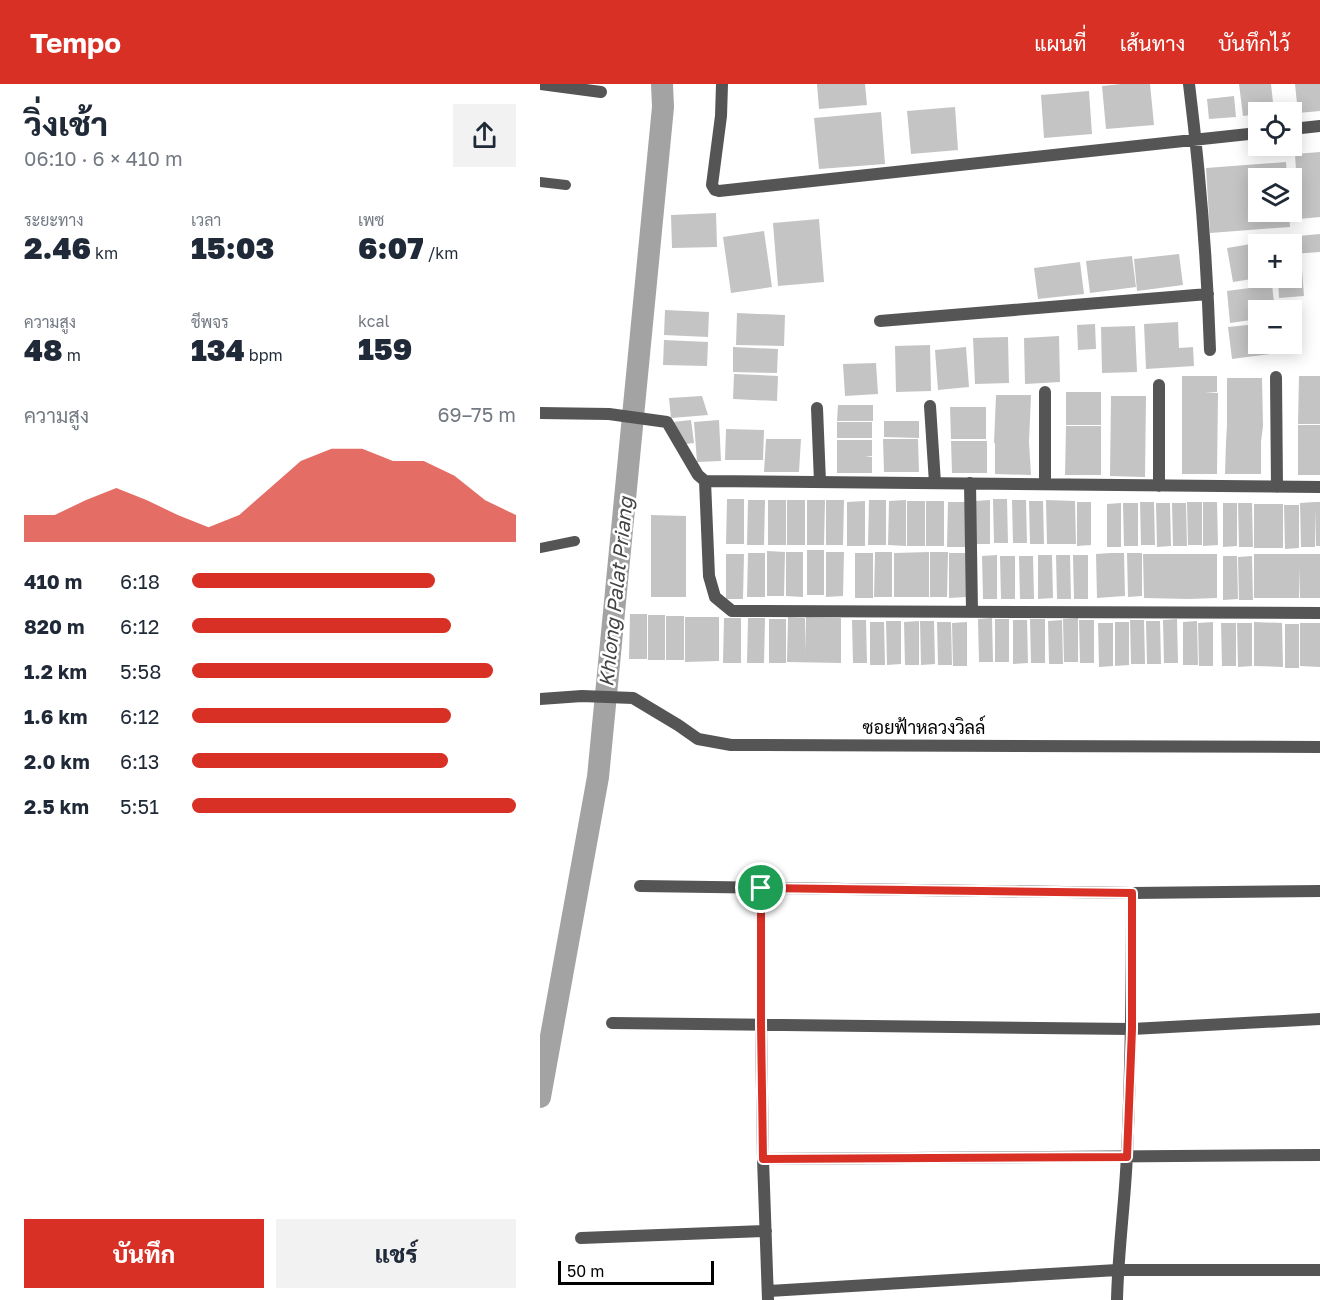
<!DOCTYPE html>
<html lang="th">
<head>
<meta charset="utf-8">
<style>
  body { margin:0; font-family:"Golos Text",Sarabun,sans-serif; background:#f2f2f3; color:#1f2937; height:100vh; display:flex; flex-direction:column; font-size:22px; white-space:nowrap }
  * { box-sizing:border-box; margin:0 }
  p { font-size:20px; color:#747a83 }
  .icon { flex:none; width:33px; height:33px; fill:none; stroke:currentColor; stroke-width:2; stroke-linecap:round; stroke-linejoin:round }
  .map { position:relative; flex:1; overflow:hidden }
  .side { display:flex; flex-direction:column; background:#fff; width:540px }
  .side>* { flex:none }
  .fabs { position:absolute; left:708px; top:18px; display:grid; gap:12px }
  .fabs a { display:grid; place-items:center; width:54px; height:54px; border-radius:0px; background:#fff; box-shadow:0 3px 15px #0003; font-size:30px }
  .scale { position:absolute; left:18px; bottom:15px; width:156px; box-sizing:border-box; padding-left:6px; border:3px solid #000; border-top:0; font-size:16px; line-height:21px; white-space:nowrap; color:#000; -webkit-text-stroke:4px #fff; paint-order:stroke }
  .pin { position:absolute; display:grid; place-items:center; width:51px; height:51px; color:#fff; margin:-26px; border:3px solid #fff; border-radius:50%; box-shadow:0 2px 6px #0007 }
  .round { display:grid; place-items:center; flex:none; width:63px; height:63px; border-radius:0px; background:#f2f2f3 }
  .headline { display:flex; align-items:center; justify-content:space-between; height:102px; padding:0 24px }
  h1 { font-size:33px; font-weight:800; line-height:45px }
  .metrics { display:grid; grid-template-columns:repeat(3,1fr); gap:9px; height:102px; padding:6px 24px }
  .metrics div { display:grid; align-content:center }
  .metrics b { font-size:30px; font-weight:800 }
  .metrics small { font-size:16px; font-weight:400 }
  .metrics p { font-size:16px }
  .chart { height:168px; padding:12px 24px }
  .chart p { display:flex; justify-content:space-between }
  .chart svg { width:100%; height:108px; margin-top:6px; fill:#d93025; opacity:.7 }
  .cta { display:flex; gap:12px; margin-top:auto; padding:12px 24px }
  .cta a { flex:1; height:69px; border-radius:0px; background:#d93025; color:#fff; font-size:24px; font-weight:800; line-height:69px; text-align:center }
  .cta a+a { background:#f2f2f3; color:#1f2937 }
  ul { padding:0 24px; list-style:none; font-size:20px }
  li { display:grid; grid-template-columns:96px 72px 1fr; align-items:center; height:45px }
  li i { height:15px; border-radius:8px; background:#d93025 }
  header { display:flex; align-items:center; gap:36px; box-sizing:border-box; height:84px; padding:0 30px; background:#d93025; color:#fff }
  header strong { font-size:28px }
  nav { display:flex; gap:33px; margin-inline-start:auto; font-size:21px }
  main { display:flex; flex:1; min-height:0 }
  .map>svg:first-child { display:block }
</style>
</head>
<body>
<header>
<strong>Tempo</strong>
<nav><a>แผนที่</a><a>เส้นทาง</a><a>บันทึกไว้</a></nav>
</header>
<main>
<section class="side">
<div class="headline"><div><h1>วิ่งเช้า</h1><p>06:10 · 6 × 410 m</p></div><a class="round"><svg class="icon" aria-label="share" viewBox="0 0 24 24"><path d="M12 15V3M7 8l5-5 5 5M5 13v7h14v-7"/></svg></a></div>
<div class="metrics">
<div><p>ระยะทาง</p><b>2.46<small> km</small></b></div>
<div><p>เวลา</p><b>15:03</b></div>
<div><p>เพซ</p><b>6:07<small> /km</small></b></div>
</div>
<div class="metrics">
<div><p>ความสูง</p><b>48<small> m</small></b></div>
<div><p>ชีพจร</p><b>134<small> bpm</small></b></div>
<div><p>kcal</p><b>159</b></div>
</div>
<div class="chart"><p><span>ความสูง</span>69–75 m</p>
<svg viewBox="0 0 160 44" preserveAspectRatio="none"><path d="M0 44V33L10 33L20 27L30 22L40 27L50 33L60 38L70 33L80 22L90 11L100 6L110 6L120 11L130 11L140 17L150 27L160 33V44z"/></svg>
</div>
<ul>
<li><b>410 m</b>6:18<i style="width:75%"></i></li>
<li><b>820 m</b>6:12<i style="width:80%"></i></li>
<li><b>1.2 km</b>5:58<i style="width:93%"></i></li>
<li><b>1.6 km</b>6:12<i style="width:80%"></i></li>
<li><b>2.0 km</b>6:13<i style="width:79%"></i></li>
<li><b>2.5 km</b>5:51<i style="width:100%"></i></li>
</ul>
<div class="cta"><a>บันทึก</a><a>แชร์</a></div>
</section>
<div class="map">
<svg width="780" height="1216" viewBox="0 0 780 1216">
  <rect width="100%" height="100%" fill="#fff"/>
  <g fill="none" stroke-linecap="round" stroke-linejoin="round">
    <path stroke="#a3a3a3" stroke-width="22" d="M0 1013 58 693 123 23 122 0"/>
  </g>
  <path fill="#c4c4c4" d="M277 0H325L327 21 279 25Z
    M581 0H610L614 41 566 45 562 2Z
    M699 0H731L734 28H718V30L703 32Z
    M755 0H780V27L758 29Z
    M549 7 552 50 504 54 501 11Z
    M694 12 696 33 669 35 667 15Z
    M415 23 418 66 371 70 367 27Z
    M341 28 345 80 279 85 274 34Z
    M780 68V133L759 135 755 70Z
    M746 78 747 94H718V128H749L750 143 670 149 666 84Z
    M176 129 177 163 132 164 131 131Z
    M279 135 284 198 238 202 233 139Z
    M224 147 232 203 191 209 183 153Z
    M780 150V168L752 170V160H748L747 153Z
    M729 157 730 160H718V194L693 198 687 164Z
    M639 170 643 201 597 207 594 175Z
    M592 172 596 203 550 209 546 177Z
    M761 172 764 212 739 214 738 194H752V173Z
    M540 178 544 210 498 215 494 184Z
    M732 201 735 226H718V235L690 239 687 207Z
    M125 226 169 228 168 253 124 251Z
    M197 229 245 231 244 262 196 261Z
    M638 238 639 264 653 263 654 282 606 285 604 240Z
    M555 240 556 265 538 266 537 241Z
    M718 240V260H736L737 269 692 275 688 243Z
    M595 242 597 288 562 289 561 243Z
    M519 252 520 298 485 300 484 254Z
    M468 253 469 299 435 300 433 254Z
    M124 256 168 258 167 282 123 281Z
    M390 261 391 307 356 308 355 262Z
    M193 263 238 265 237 289 193 288Z
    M426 263 429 303 398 306 395 266Z
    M336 279 338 310 305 312 303 280Z
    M194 290 238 292 237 317 193 315Z
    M642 292H677V308L665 309H678L677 390H642Z
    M759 292H780V340H758Z
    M687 294H722L723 342 721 358V390H685L686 358 687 341Z
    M526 308H561V341H526Z
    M456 311H491L489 358 491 391 455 390V359H454Z
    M162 312 168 331 131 334 129 314Z
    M571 312H606L605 393 570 392Z
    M298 321H333V337H297Z
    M410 323H446V355H411Z
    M151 336 154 359 136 361 133 338Z
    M179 336 181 377 157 378 154 338Z
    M344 337H379V354L344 353Z
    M297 338H332V354H297Z
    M758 341H780V391H758Z
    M526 342H561V391H525Z
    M186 345 224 346 223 376H185Z
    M226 355H261L259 388H224Z
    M343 355H378L379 388H344Z
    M297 356H332V372L325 373H332V389H297Z
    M411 357H447V389H412Z
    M187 415H204V460H186Z
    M453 415H467L468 459H454Z
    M208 416H225L224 461H207Z
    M228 416H246V461H228Z
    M247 416H265V461H247Z
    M267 416H285L284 461H267Z
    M286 416H304L303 461H286Z
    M329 416H346V461H328Z
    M366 416V462L348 461 349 417Z
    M450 416V460H436L435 417Z
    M472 416H486L487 459H473Z
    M506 416 535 417 536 460H507Z
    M325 417V462H307V418Z
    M367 417H385V462H367Z
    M386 417H404V462H386Z
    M489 417H503L504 460H490Z
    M408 418H425V463H407Z
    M537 418H551V461L537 462Z
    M600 418H614L615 461H601Z
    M647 418H662V461H648Z
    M663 418H677L678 461 663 462Z
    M775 418H780V462H776L775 425V463H761L760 419Z
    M581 419V463H567V420Z
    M583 419H598V462H584Z
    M616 419H630L631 462 617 463Z
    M632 419H646L647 462H633Z
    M683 419H697V462L683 463Z
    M698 419H712L713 463H699Z
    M714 420H743V464H714Z
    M744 421H759V464L745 465Z
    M111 431 146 432V513H111Z
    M267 466H284V511H267Z
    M227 467 245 468 244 512H227Z
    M246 468H263V513L246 512Z
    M286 468H304L303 512 286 513Z
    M335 468H352V513H334Z
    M389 468V513H354V469Z
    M390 468H408L407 513H390Z
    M208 469H225V513H207Z
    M315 469H333V514H315Z
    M409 469H427L426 513 409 514Z
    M570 469H584L585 512 557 514 556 470Z
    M587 469H602V512L588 513Z
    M186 470H204L203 515H186Z
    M603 470H677V514L649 515 604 514Z
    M714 470H780V514H760L759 484V514H714Z
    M457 471V515H443L442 472Z
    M498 471H512L513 514 498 515Z
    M516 471H530L531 515H517Z
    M533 471H548V515H534Z
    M460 472H475V515H461Z
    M479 472H493L494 515H480Z
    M683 472H697L698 515 683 516Z
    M712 472 713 516H699L698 473Z
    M90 530H107V575H89Z
    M108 531H125V576H108Z
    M126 532H144V576H126Z
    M145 533H179V577L145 578Z
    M248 533 265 534V569L266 533 301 534V579L247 578Z
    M184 534H201V579H183Z
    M208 534H225L224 579H207Z
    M452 534 453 578H439L438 535Z
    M538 534V578H524L523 535Z
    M229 535H246V579H229Z
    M455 535H469V578H455Z
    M490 535H505V579H491Z
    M637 535 638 579H624L623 536Z
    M312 536H326L327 579H313Z
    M473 536H487L488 579 473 580Z
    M522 536 523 580H509L508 537Z
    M539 536H554V579H540Z
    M590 536H604L605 580H591Z
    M346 537H361V580L347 581Z
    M379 537V581H365L364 538Z
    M380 537H394L395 580 381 581Z
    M606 537H620L621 580H607Z
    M657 537 658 581H643V538Z
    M330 538H344L345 581H330Z
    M397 538H411L412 581H398Z
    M427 538V582H413L412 539Z
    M575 538H589V581L575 582Z
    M673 538V582H659L658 539Z
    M714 538 742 539 743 583 714 582Z
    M558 539H573V582L559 583Z
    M681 539H696V582H682Z
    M697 539H712V582L698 583Z
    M760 539H780V583L760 582Z
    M745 540H759V584H745Z"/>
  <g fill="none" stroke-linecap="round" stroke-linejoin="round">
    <path stroke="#555" stroke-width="10" d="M0 98 26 101
      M0 464 35 457"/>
    <path stroke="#555" stroke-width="12" d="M0 0 61 8
      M182 0 181 32 172 101 175 106 179 107 718 49
      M649 0C660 88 667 177 670 266
      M752 45 780 42
      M340 237 668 210
      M736 293 737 403
      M619 301V402
      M390 322 395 399
      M277 324 280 398
      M0 329 69 330 127 338 158 391 165 397 169 492 175 513 192 527 780 529
      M165 397 780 403
      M430 399 432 527
      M505 400V308
      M0 615 42 612 93 614 138 641 158 655 191 661 780 663
      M100 802 592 809 780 807
      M221 804V941L223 1075 228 1216
      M72 939 592 945 780 935
      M223 1075 780 1071
      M41 1154 226 1147
      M229 1207 577 1186H780
      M577 1216C578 1167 585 1119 587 1070 591 983 592 896 592 809"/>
  </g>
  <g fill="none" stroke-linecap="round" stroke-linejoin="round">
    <g stroke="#fff" stroke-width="12">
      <path id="route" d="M221 804 592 809V945L587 1073 223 1075 221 940Z"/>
    </g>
    <use href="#route" stroke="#d93025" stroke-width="8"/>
  </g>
  <g text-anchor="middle" stroke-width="5" stroke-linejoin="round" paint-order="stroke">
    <g font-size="18" fill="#000" stroke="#fff">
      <text x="384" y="650">ซอยฟ้าหลวงวิลล์</text>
    </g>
    <g font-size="20" font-style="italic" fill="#444" stroke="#fff">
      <text transform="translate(76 508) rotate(-84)" y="7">Khlong Palat Priang</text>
    </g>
  </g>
</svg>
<div class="fabs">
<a><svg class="icon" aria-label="locate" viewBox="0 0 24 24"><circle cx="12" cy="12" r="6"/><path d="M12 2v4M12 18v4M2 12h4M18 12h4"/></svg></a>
<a><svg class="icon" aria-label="layers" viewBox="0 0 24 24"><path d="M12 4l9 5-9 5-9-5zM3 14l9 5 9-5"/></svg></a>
<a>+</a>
<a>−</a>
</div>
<div class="scale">50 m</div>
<div class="pin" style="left:221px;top:804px;background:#1e9e55"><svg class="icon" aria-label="arrive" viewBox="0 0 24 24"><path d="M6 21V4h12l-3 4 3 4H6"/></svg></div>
</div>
</main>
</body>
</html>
